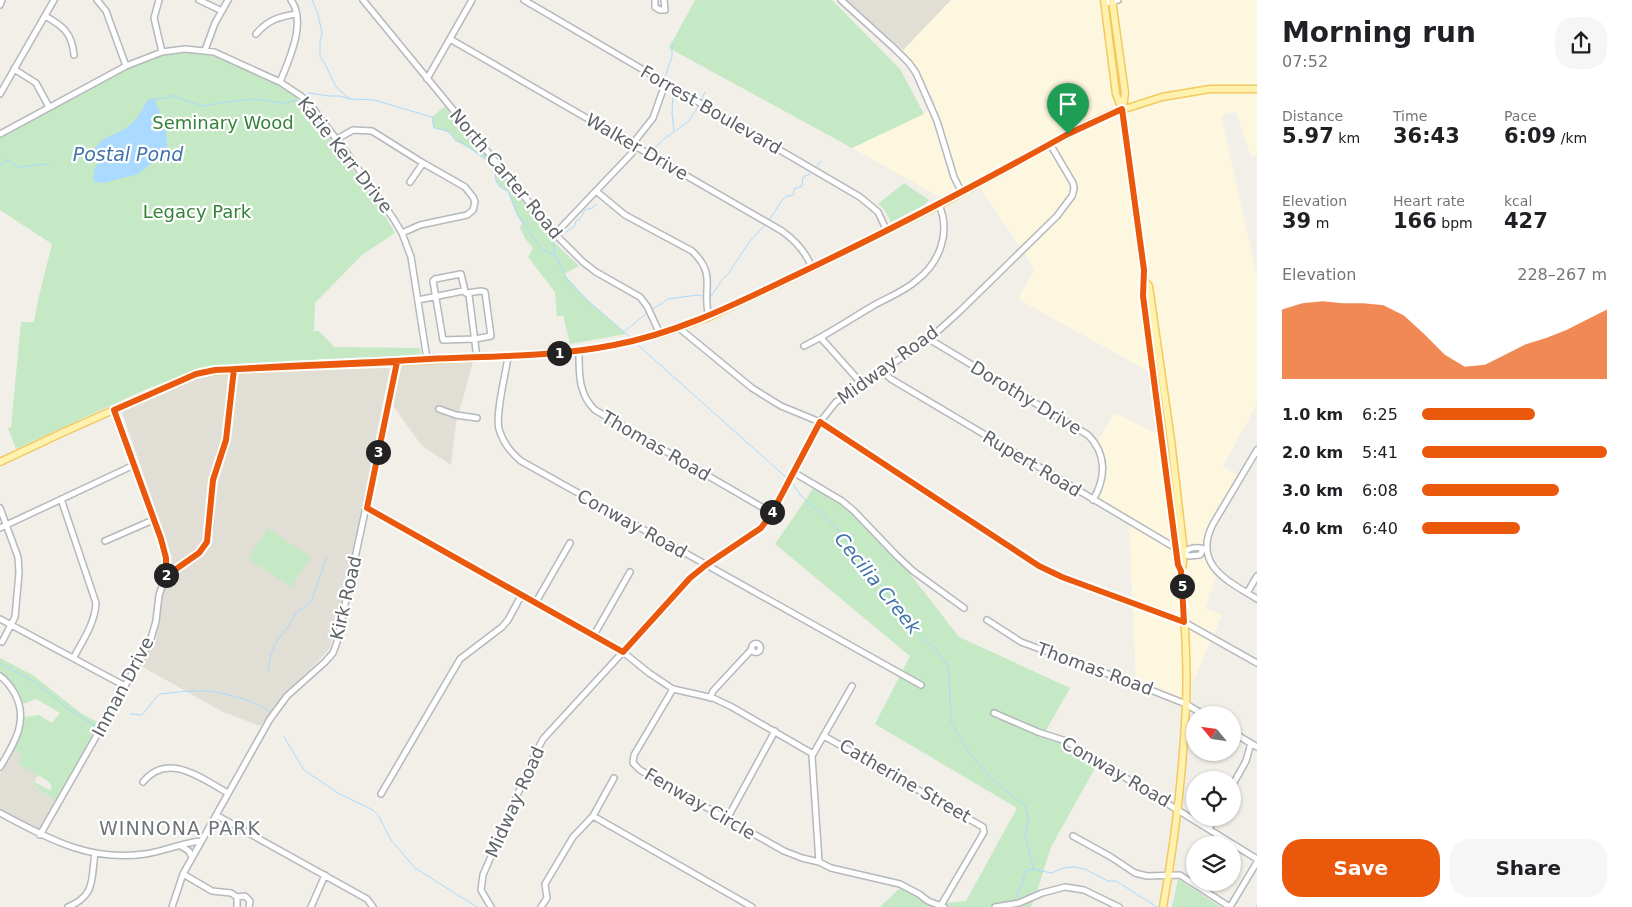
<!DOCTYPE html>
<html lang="en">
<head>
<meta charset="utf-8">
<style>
  body { margin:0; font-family:"DejaVu Sans",sans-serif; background:#f6f6f6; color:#202124; height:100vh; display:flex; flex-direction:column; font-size:19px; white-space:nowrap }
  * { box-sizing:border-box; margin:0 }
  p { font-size:16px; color:#757577 }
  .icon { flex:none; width:28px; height:28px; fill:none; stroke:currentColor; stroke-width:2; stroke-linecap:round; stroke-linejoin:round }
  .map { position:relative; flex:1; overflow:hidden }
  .sheet { display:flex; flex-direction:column; background:#fff; width:375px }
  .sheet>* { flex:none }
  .needle { width:32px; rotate:299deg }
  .controls { position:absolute; left:1186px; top:706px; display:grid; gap:10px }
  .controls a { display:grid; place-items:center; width:55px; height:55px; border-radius:50%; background:#fff; box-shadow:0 1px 4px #0004; font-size:25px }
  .pin { position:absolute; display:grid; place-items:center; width:42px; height:42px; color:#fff; margin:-51px -21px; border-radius:50% 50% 50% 0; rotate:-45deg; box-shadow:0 0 5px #0007 }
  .pin .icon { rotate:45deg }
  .km { position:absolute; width:25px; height:25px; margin:-12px; border-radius:50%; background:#222; color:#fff; font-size:14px; line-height:25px; text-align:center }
  .round { display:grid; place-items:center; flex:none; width:52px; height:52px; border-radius:20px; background:#f6f6f6 }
  .head { display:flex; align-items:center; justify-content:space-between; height:85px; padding:0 25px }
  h1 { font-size:28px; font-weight:700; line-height:38px }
  .metrics { display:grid; grid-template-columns:repeat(3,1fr); gap:8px; height:85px; padding:5px 25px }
  .metrics div { display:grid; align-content:center }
  .metrics b { font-size:21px; font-weight:700 }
  .metrics small { font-size:14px; font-weight:400 }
  .metrics p { font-size:14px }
  .chart { height:140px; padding:10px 25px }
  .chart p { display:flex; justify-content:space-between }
  .chart svg { width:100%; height:90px; margin-top:5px; fill:#ea580c; opacity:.7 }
  .cta { display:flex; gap:10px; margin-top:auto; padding:10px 25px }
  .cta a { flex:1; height:58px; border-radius:20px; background:#ea580c; color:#fff; font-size:20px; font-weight:700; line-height:58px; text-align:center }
  .cta a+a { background:#f6f6f6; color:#202124 }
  ul { padding:0 25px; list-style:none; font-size:16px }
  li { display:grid; grid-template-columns:80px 60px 1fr; align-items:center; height:38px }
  li i { height:12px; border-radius:6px; background:#ea580c }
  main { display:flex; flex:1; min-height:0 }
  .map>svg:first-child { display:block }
</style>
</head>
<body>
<main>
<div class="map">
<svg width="1257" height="907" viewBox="0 0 1257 907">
  <rect width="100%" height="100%" fill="#f1efe8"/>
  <path fill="#fef7e0" d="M951 0H1257V156H1251L1236 112 1221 115 1257 276V404L1223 466 1238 476 1207 528 1203 553 1216 575 1206 608 1222 615 1184 702 1136 683 1129 523 1100 500 1098 442 1114 413 1161 436 1155 375 1018 299 1035 269 977 183 947 201 852 148 937 107 917 66 903 50Z"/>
  <path fill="#e1ded6" d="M843 0H951L903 50Z
    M473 362 456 423 451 465 422 446 391 403 399 365Z
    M390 368 338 622 329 649 319 660 283 696 260 726 221 711 141 666 155 643 163 596 172 569V557L121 409 186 381 210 375 277 371Z
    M14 748 20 752 21 759 38 775 33 784 38 787 37 789 56 800 39 830 0 809V774Z"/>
  <path fill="#c5e8c5" d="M695 0H832L900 69 924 114 852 148 669 48Z
    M189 53 213 56 271 81 293 94 319 121 385 216 395 233 362 255 315 303 314 331H319L334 347 420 348 421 355 413 358 394 360 331 359 218 366 185 374 142 391 16 449 8 428 11 427 21 322H34L38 300 52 244 0 210V137L119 70 166 55Z
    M445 106 483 152 557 245 579 266 564 274 587 300 626 334 570 344 563 315 557 317 555 292 528 257 533 248 526 240 520 228 522 223 516 213 508 191 500 187 496 181 494 167 473 150 456 141 450 133 433 127 432 117Z
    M904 183 929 200 924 205 891 222 884 209 878 204Z
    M815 486 853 509 886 543 959 637 1070 688 1045 732 1100 759 1051 847 1036 894 1031 907H880L903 885 938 904 966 901 1017 808 875 724 910 656 775 544Z
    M268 528 311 557 291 587 248 559Z
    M0 658 34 676 82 714 99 723 56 800 37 789 38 787 33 784 34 782 50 790 52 787 50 783 40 776 37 777 38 775 18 764C23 756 21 753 14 748L20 737 24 717 39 715 52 723 60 713 36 699 23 704C19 691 12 680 0 673Z
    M1178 879 1221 907H1172Z"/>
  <path fill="#aadaff" d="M149 99H154C161 115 170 135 166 152L138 174 103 183 95 182 93 177 95 175 93 170 97 166V163L93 153C101 134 116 137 130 125 139 118 142 108 149 99Z"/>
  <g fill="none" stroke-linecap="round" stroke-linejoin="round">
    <path stroke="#aadaff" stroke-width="1" d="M312 0 318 14 322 33 320 42V57L324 62 336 87 350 99
      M665 77 672 57V42
      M306 95 310 93 328 96H340L350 99 374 100 432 117 434 128 448 131 456 141 461 142 487 160 494 167 496 181 500 187 508 191 518 216 541 248 556 257 567 279 587 300 630 337
      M154 99 166 98 170 95 202 106 225 102 255 99 283 103 297 100
      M702 99 705 92
      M675 131 689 121 698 107
      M653 150 665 138 674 132 672 113 673 94
      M0 165 7 160 18 167 50 164
      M817 166 821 161
      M769 220 783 199 787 196H790L794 194V189L802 186 803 177 810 174
      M523 224 528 219
      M566 232 575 226 576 221 580 219 585 210 592 208 597 204
      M553 245 555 249 554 256
      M709 297 712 295 722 280 729 273 749 242 765 225
      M653 309 668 299 697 295 702 296
      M625 331 647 313
      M639 346 788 479
      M792 483 801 496 824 516 841 534 901 611 909 625 938 652 947 665 949 676 951 721 966 749 978 763 995 782 1024 805 1029 818 1025 834 1033 869
      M0 663 35 682 68 709 98 728 111 706
      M268 670 271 654 276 642 288 627 296 613 311 602 327 557
      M130 714 142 715 159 694C173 693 189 690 203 691 220 691 258 701 270 712
      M284 737 304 770 338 793 373 810 378 815 391 840 415 868 477 907
      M1014 902 1023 882 1025 871 1033 869 1051 873 1063 868 1074 867 1085 869 1108 881H1116L1157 907
      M1256 907 1257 905"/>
    <g stroke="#b5b8bc" stroke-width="8">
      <path id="minor" d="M97 0 106 11 126 66
        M159 0 154 18 162 52
        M199 0 222 11
        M363 0 555 234 583 262 596 272 640 297 647 306 660 334
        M524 0 860 197 878 212 887 231
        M655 0V7L660 10H665L664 0
        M841 0 895 49 909 63 916 73 937 121 954 177 962 193
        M1105 3 1118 0
        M0 5 2 0
        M45 16C63 26 72 33 74 55
        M256 34C268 20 278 17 296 14
        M450 39 782 231C796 241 806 252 812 268
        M205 50 215 23 228 0
        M14 69 36 83 49 107
        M427 79 472 0
        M280 82C289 60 307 22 291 0
        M0 94 54 0
        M0 134 126 66 162 52 185 49 214 52 280 82 301 96 312 107 352 160 393 218 402 233 411 257 427 359
        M337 139 353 130 372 131 423 163 465 187 473 197 475 202 473 210 467 215 420 225 402 233
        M410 182 423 163
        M596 191 625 215 692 251C718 276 701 288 709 317
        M555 234 632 153 634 142 653 118 665 84
        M465 291 461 274 435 279 433 281 443 340 475 339 491 336 485 292 481 291 467 293
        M418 300 463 291 469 295 477 358
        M679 328 752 388 781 406 820 422 1039 566 1062 577 1184 622 1257 663
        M821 338 862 384
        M929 339 1088 435C1107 454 1106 478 1093 500
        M804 346C827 335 849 320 871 307 886 298 904 292 917 280 940 262 951 232 939 205
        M579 351C579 372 578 394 595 410L772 513
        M508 356C506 374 495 414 499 429 503 443 510 452 521 461L921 685
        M882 371 891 379 1189 556 1200 555 1203 549
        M439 409 456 415 477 418
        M114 410 161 539 166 558V576
        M1257 450 1213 524C1192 565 1228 581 1257 599
        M793 472 842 501 854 511 897 556 913 571 964 608
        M61 499 96 603C95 623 83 640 74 657
        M0 508 18 557 19 573 15 617 2 642
        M367 508 623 652 649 673 673 689 713 698 732 707 813 754
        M0 528 134 465
        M105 541 153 520
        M1185 552C1190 547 1198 547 1204 549
        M1247 593 1257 576
        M536 602 570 543
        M0 619 125 686
        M987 620 1021 642 1138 685 1186 704 1204 715
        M594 635 630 572
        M751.5 648a4.5 4.5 0 1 1 9 0a4.5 4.5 0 1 1-9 0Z
        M0 676C7 681 11 687 15 694 29 721 14 744 0 767
        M673 689 634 755 633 763 640 770 784 851 802 858 819 862 831 868 900 884 919 894 928 901 944 907
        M710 698 713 691 752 649
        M994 713 1038 732 1066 741 1257 859
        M1232 732 1257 747
        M824 736 983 827 984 832 940 907
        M143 782C168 751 202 779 228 793
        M1232 786 1246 761 1251 743
        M381 794 460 659 502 627 508 620 521 596
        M0 813C48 838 88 862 145 854 164 851 182 843 201 841
        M216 815 367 899 373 907
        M593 816 752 907
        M727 819 775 731
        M1209 828 1215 818
        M40 835 150 642 156 621 159 595 166 576 199 553 207 542 210 527 213 480 226 440 234 369
        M1073 836 1111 857 1135 873 1147 876 1180 875 1230 907
        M181 846 189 851 192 858
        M819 862 812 756 852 686
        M183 874 212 891 231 893 237 897 245 896 250 901 249 907
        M237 897V907
        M68 907C96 895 91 880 95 853
        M172 907 183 874 270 719 287 696 325 662 333 653 337 642 397 362
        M311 907 325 875
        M491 907 481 890 483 875 534 756 543 739 690 579 706 565 761 528 772 513 820 422 836 402 929 339 959 312 1057 216 1072 196 1074 189 1073 183 1050 144
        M541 907 547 898 545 884 573 837 593 816 614 778
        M995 907 1019 903 1042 893 1065 887 1084 890 1119 907
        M1230 907 1257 862"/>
    </g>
    <g stroke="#f2c960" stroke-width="9">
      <path id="major" d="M1104 0 1116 94 1122 109 1125 129 1144 270 1143 296 1175 542 1178 565 1181 571
        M1112 0 1125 93 1123 107
        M1145 281 1149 286 1171 440 1183 544V564L1181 571C1184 616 1188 661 1186 705 1183 773 1175 840 1163 907
        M0 462 66 431 179 381 196 374 215 371 508 356 579 351 616 345 660 334 709 317 812 268 939 205 1080 128 1109 114 1162 97 1210 89H1257"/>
    </g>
    <use href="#minor" stroke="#fff" stroke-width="5"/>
    <use href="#major" stroke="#fff2af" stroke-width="6"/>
  </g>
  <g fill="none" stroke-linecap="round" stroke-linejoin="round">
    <g stroke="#fff" stroke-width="10">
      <path id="route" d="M1068 134C980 183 891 230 800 273 739 302 682 332 614 345 554 357 490 356 429 359 364 363 299 365 234 369L226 440 213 480 207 542 199 553 166 576V558L161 539 114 410 196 374 215 370 397 362 367 508 623 652 690 578 706 565 761 528 772 513 820 422 1039 566 1062 577 1184 622 1181 571 1178 565 1175 542 1143 296 1144 270 1122 109 1068 134"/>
    </g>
    <use href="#route" stroke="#ea580c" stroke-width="6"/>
  </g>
  <g text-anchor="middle" stroke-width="4.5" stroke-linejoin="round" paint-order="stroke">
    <g font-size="18" fill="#5f6368" stroke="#fff">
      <text transform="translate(711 110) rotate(30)" y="6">Forrest Boulevard</text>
      <text transform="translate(637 147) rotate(30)" y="6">Walker Drive</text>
      <text transform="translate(345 155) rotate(52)" y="6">Katie Kerr Drive</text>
      <text transform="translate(506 174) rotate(50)" y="6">North Carter Road</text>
      <text transform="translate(888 365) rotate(-36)" y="6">Midway Road</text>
      <text transform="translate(1026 398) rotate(31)" y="6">Dorothy Drive</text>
      <text transform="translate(656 446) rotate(30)" y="6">Thomas Road</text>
      <text transform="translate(1032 464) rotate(31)" y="6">Rupert Road</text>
      <text transform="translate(632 524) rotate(29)" y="6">Conway Road</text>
      <text transform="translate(346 598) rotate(-77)" y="6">Kirk Road</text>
      <text transform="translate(1095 669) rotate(20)" y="6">Thomas Road</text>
      <text transform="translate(123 687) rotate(-62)" y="6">Inman Drive</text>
      <text transform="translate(1116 772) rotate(30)" y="6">Conway Road</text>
      <text transform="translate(905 781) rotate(30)" y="6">Catherine Street</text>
      <text transform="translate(515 802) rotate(-66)" y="6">Midway Road</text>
      <text transform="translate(700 804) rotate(30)" y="6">Fenway Circle</text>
    </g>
    <g font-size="18" fill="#348238" stroke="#fff">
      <text x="223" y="129">Seminary Wood</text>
      <text x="197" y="218">Legacy Park</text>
    </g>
    <g font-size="19" font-style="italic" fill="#4174aa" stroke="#fff">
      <text x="128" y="161">Postal Pond</text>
      <text transform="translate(878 583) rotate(51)" y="7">Cecilia Creek</text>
    </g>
    <g font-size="19" letter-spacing="1" fill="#70757a" stroke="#fff">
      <text x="180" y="835">WINNONA PARK</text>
    </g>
  </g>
</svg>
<div class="controls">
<a><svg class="needle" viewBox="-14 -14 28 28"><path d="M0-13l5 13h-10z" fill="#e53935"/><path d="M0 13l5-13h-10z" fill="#757577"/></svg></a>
<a><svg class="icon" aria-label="locate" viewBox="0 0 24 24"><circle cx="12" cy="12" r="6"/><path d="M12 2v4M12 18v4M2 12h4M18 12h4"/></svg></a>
<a><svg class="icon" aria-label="layers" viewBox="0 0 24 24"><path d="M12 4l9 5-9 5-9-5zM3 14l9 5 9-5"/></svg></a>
</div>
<div class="pin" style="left:1068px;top:134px;background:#1e9e55"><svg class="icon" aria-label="arrive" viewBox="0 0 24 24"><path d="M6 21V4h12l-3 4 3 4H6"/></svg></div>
<b class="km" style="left:559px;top:353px">1</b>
<b class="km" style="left:166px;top:575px">2</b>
<b class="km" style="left:378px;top:452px">3</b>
<b class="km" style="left:772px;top:512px">4</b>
<b class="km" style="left:1182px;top:586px">5</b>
</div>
<section class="sheet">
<div class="head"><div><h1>Morning run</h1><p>07:52</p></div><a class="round"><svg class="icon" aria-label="share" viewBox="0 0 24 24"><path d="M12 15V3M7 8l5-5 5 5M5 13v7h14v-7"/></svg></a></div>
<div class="metrics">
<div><p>Distance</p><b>5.97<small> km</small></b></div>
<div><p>Time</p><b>36:43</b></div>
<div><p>Pace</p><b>6:09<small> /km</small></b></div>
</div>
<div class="metrics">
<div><p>Elevation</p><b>39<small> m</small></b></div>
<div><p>Heart rate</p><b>166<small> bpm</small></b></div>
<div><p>kcal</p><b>427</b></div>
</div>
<div class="chart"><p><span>Elevation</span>228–267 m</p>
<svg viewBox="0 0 160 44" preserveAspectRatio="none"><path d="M0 44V10L10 7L20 6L30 7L40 7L50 8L60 13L70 22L80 32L90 38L100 37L110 32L120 27L130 24L140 20L150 15L160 10V44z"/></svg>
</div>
<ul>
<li><b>1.0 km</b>6:25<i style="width:61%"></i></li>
<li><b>2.0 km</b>5:41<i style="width:100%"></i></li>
<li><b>3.0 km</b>6:08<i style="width:74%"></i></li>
<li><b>4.0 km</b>6:40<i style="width:53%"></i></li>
</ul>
<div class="cta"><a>Save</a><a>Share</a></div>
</section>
</main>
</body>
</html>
